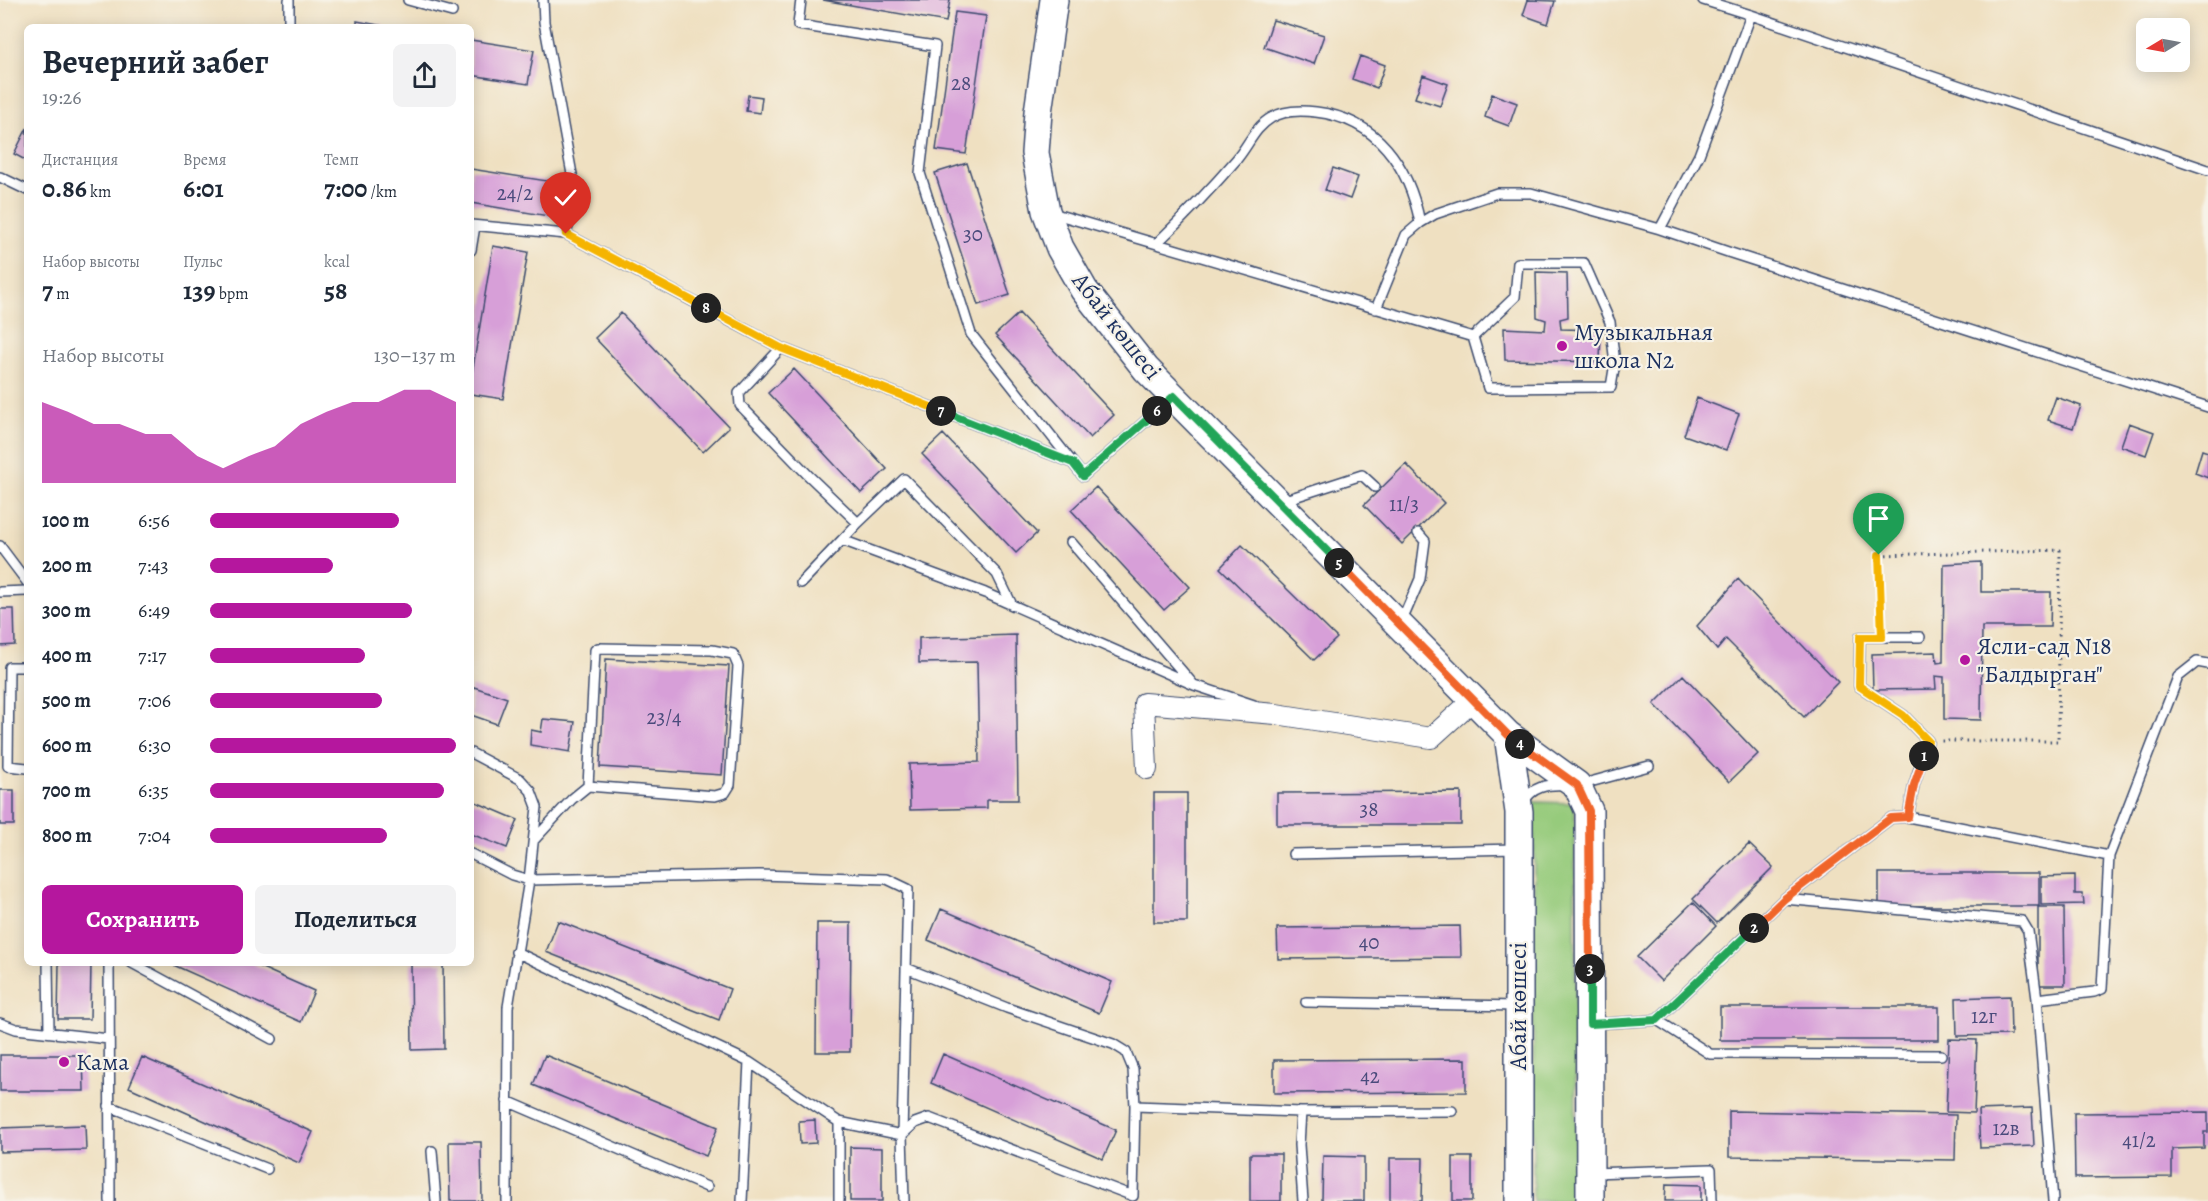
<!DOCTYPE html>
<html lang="ru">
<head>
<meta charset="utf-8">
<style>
  body { margin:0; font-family:Alegreya,serif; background:#f2f2f3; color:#1f2937; height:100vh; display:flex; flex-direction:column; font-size:22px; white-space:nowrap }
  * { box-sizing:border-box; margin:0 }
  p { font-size:20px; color:#747a83 }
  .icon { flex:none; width:33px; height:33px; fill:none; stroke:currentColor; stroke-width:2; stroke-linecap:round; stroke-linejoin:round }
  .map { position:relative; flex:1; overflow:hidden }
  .drawer { position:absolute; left:24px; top:24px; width:450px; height:942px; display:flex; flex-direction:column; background:#fff; border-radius:9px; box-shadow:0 3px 15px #0003 }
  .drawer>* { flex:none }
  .needle { width:39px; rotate:260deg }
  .fabs { position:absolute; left:2136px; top:18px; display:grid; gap:12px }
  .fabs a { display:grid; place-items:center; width:54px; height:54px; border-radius:9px; background:#fff; box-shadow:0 3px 15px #0003; font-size:30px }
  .pin { position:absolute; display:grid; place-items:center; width:51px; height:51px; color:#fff; margin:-62px -26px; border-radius:50% 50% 50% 0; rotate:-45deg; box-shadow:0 0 6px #0007 }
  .pin .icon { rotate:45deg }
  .km { position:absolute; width:30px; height:30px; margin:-15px; border-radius:50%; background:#222; color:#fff; font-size:16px; line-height:30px; text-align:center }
  .round { display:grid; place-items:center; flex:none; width:63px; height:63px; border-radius:9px; background:#f2f2f3 }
  .head { display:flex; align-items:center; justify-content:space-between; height:102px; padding:0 18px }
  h1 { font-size:33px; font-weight:700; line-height:45px }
  .metrics { display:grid; grid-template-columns:repeat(3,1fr); gap:9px; height:102px; padding:6px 18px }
  .metrics div { display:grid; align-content:center }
  .metrics b { font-size:26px; font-weight:700 }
  .metrics small { font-size:16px; font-weight:400 }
  .metrics p { font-size:16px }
  .chart { height:168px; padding:12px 18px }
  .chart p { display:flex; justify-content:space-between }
  .chart svg { width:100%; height:108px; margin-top:6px; fill:#b5179e; opacity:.7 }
  .cta { display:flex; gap:12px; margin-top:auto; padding:12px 18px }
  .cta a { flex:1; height:69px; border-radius:9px; background:#b5179e; color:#fff; font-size:24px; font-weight:700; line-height:69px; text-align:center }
  .cta a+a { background:#f2f2f3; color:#1f2937 }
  ul { padding:0 18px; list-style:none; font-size:20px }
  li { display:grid; grid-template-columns:96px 72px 1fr; align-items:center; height:45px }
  li i { height:15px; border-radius:8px; background:#b5179e }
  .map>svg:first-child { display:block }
</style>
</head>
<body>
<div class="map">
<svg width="2208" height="1201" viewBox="0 0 2208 1201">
  <rect width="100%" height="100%" fill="#f7f3e8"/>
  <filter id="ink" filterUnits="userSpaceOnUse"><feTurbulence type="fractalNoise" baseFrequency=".0167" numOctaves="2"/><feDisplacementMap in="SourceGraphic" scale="12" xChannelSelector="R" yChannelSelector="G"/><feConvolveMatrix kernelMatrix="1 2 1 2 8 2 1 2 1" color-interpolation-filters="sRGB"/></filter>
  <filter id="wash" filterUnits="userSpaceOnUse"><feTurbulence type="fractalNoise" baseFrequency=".008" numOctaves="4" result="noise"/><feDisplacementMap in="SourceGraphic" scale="24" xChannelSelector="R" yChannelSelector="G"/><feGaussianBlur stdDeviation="1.35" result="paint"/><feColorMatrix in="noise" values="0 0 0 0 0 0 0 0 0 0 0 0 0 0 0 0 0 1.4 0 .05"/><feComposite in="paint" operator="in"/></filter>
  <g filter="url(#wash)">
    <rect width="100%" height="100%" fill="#efe0c1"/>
    <path fill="#96cb7c" stroke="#587d6d" stroke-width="1.5" d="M1534 802 1575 803 1576 1201H1533Z"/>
    <g id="blocks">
      <path fill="#d79fd8" d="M823 0H950L946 22Z
        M1528 0 1555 1 1548 24 1523 15Z
        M955 12 986 16 966 154 936 150Z
        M1273 20 1324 35 1314 64 1264 47Z
        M357 21 384 26V27H357Z
        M471 40 534 50 528 84 471 75Z
        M1360 56 1385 65 1377 88 1352 79Z
        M1423 75 1448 84 1440 106 1415 98Z
        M1492 94 1517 103 1509 126 1485 117Z
        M748 95 762 97 760 113 746 111Z
        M27 128V161L14 154Z
        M967 163 1010 295 978 305 935 173Z
        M1333 168 1358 177 1350 199 1325 190Z
        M471 169 560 183 554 217 471 203Z
        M493 246 528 252 503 399 471 394V380Z
        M1536 272 1567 273 1568 317 1560 319 1561 329 1601 330 1600 362 1505 360 1504 328 1545 330 1546 320 1537 317Z
        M621 313 729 427 703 452 595 338Z
        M1019 313 1114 415 1090 438 995 335Z
        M794 369 887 469 861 493 768 393Z
        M2056 397 2081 406 2073 428 2048 420Z
        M1697 398 1739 414 1726 450 1684 435Z
        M2129 423 2154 432 2146 455 2121 446Z
        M943 434 1037 533 1016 553 922 454Z
        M2202 450 2208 452V478L2195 473Z
        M1406 464 1444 503 1402 544 1364 505Z
        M1096 487 1190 587 1164 610 1071 510Z
        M1242 545 1337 638 1314 660 1220 568Z
        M1981 562V592H2051L2050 627H1982L1981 720 1944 719V677L1935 676 1936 689 1873 690 1872 654 1936 652 1937 663 1943 662 1944 564Z
        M1738 579 1838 682 1804 717 1726 639 1717 650 1697 626Z
        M0 609H14L15 645 0 646Z
        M1016 635 1018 800H987V808L910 810 909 764 979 762 977 662 919 663V638Z
        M606 659 729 666 722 775 600 767Z
        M1683 675 1758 754 1729 782 1654 704Z
        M471 686 507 698 497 724 471 715Z
        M543 719 575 722 570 752 530 745 531 730 541 732Z
        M0 790H14V825H0Z
        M1461 792V825H1277V793Z
        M1154 793H1187V922H1154Z
        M471 800 518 820 507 848 471 834Z
        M1749 844 1773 867 1717 923 1693 899Z
        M1879 873H2039V906H1879Z
        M2075 876V894H2083L2084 904 2041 905V877Z
        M1693 902 1716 926 1661 981 1637 957Z
        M2038 907H2064L2065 985H2038Z
        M941 909 1112 982 1099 1013 928 940Z
        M558 921 730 989 719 1020 546 952Z
        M817 923H851L850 1052H816Z
        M1460 926 1461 957 1278 959 1277 928Z
        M59 963H91L90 1019H58Z
        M169 963H251L314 991 301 1022Z
        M411 963H443L444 1049 412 1050Z
        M2010 996 2011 1035 1957 1036 1956 998Z
        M1720 1007H1939V1040H1720Z
        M1949 1039 1977 1040 1974 1113 1946 1112Z
        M943 1054 1116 1130 1103 1159 931 1083Z
        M0 1055H83L84 1091H0Z
        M545 1055 718 1127 706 1156 533 1085Z
        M142 1057 313 1132 299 1163 129 1087Z
        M1466 1059V1092L1274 1093V1060Z
        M2032 1108 2034 1146 1980 1148 1978 1110Z
        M1729 1111 1956 1115 1955 1160 1729 1157Z
        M2208 1112V1132H2204V1148L2172 1149V1177L2075 1178 2074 1113Z
        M815 1120 816 1143 800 1144 799 1121Z
        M85 1125 86 1150 0 1152V1128Z
        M449 1142H481L482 1201H450Z
        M850 1147 882 1148V1201H850Z
        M1250 1154H1281V1201H1250Z
        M1323 1156 1364 1157V1201H1322Z
        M1453 1157H1472V1201H1453Z
        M1390 1158H1423L1422 1201H1390Z
        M1666 1184 1701 1185V1201H1665Z"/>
    </g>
  </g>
  <g filter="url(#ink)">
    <use href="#blocks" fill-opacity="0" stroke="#3b4a6d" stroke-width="1.5"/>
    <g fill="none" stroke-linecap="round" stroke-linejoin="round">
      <g stroke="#3b4a6d" stroke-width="12">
        <path id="lane" d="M289 0V27
          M408 0 452 12
          M543 0 544 22 576 196 566 234 781 348 1073 463
          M801 0 798 25 935 46 920 173 971 334 1083 476 1172 398
          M1703 0 1751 15 2208 170
          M0 177 27 190
          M1052 213 1473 337 1515 297 1518 263H1584L1610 322 1615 363 1611 387 1488 388 1473 337
          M471 225 566 234
          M1660 229 1699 155 1751 15
          M1157 243C1185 216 1211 189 1236 160 1248 146 1255 127 1271 118 1284 110 1301 110 1316 112 1377 119 1409 166 1420 223
          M471 250 475 226
          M1376 309 1406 235 1420 223 1435 214 1497 193H1531L1660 229 1731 253 2208 407
          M781 348 739 393 740 405 808 475 858 523 842 540 985 593 1194 685 1254 705
          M1282 501 1362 475 1375 487
          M858 523 904 479 997 574 1012 605
          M1071 542 1192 683
          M0 546 27 582
          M801 583 842 540
          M0 592 27 591
          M1401 623 1420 579 1425 541 1418 533
          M27 667H9L8 766 27 768
          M471 753 520 779 531 791 537 807 529 880 759 875 887 879 908 889 902 1135 904 1201
          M1579 785 1649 766
          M1523 803C1532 786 1548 784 1565 785
          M1908 817 1914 785 1928 741 1903 715 1859 686 1860 637H1920
          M534 840 572 799 588 786 715 796 725 793 730 785 738 666 733 654 712 650 598 648 595 650 588 786
          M471 854 512 875 529 880 508 1007 507 1201
          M1293 854 1517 849
          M2109 856 2178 677 2197 662 2208 664
          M516 952 749 1062 839 1122
          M48 963 49 1032
          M109 963 110 1201
          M132 963 272 1039
          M906 968 1007 1008 1113 1044 1126 1052 1133 1069 1135 1106
          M2037 999 2053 1201
          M1306 1002 1517 1006
          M1657 1020 1710 1054 1941 1055
          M0 1023 16 1029 109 1039
          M1592 1024 1657 1020 1784 899 1891 818 1908 817 2109 856 2102 989 2094 992 2037 999 2028 931 2022 921 1784 899
          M507 1101 707 1187
          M109 1106 267 1169
          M902 1135 915 1123 929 1118 1133 1196 1135 1106 1301 1112
          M432 1151 436 1201
          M1592 1173 1711 1169 1712 1201
          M742 1201 749 1062
          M839 1201V1122L902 1135
          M1303 1201 1299 1145 1301 1112 1452 1111"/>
      </g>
      <g stroke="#3b4a6d" stroke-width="22">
        <path id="street" d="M1147 769 1144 703 1276 714 1431 738 1473 700"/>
      </g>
      <g stroke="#3b4a6d" stroke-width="30">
        <path id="secondary" d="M1054 0 1038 112 1035 153 1046 211 1060 248 1084 290 1146 369 1508 735 1577 785 1589 811 1590 1201
          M1508 735 1519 812V1201"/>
      </g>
      <path stroke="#3b4a6d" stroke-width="3" stroke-dasharray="1.5 4.5" stroke-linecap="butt" d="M1881 626 1879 555 2060 550 2058 741H1941"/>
      <use href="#lane" stroke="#fff" stroke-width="9"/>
      <use href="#street" stroke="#fff" stroke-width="20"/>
      <use href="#secondary" stroke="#fff" stroke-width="27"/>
    </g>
  </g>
  <g fill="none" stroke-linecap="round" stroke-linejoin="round" filter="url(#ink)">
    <g stroke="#fff" stroke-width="12">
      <path id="split-1" d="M1879 555 1882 637H1860L1859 686 1903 715 1928 741 1924 756"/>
    </g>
    <g stroke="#fff" stroke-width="12">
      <path id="split-2" d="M1754 928 1784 899 1891 818 1908 817 1914 785 1924 756"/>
    </g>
    <g stroke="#fff" stroke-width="12">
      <path id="split-3" d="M1590 969V1024L1657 1020 1754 928"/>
    </g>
    <g stroke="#fff" stroke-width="12">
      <path id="split-4" d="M1520 744 1577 785 1589 811 1590 969"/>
    </g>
    <g stroke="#fff" stroke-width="12">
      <path id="split-5" d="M1339 563 1508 735 1520 744"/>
    </g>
    <g stroke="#fff" stroke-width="12">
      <path id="split-6" d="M1157 411 1174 396 1339 563"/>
    </g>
    <g stroke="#fff" stroke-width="12">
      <path id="split-7" d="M941 411 1073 463 1083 476 1157 411"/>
    </g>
    <g stroke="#fff" stroke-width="12">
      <path id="split-8" d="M706 308 781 348 941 411"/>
    </g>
    <g stroke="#fff" stroke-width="12">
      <path id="split-9" d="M566 234 706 308"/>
    </g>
    <use href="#split-1" stroke="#f5b400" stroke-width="8"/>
    <use href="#split-2" stroke="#f0652b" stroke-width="8"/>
    <use href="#split-3" stroke="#22a559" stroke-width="8"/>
    <use href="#split-4" stroke="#f0652b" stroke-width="8"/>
    <use href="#split-5" stroke="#f0652b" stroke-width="8"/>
    <use href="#split-6" stroke="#22a559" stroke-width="8"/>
    <use href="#split-7" stroke="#22a559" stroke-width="8"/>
    <use href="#split-8" stroke="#f5b400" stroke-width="8"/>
    <use href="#split-9" stroke="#f5b400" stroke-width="8"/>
  </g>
  <g fill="#b5179e" stroke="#f7f3e8" stroke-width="2">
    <circle cx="1562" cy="346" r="6"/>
    <circle cx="1965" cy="660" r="6"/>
    <circle cx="64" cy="1062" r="6"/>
  </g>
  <g text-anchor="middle" stroke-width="4.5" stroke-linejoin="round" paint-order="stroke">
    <g font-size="21" fill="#4a4b7c">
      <text x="961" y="90">28</text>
      <text x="515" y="200">24/2</text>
      <text x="973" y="241">30</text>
      <text x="1404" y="511">11/3</text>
      <text x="664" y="724">23/4</text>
      <text x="1369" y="816">38</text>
      <text x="1369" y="949">40</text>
      <text x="1984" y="1023">12г</text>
      <text x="1370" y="1083">42</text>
      <text x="2006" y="1135">12в</text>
      <text x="2139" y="1147">41/2</text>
    </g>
    <g font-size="24" fill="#1b2f5e" stroke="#f7f3e8">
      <text transform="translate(1117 326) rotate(52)" y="8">Абай көшесі</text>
      <text transform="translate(1518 1006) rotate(-90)" y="8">Абай көшесі</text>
    </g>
    <g font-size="24" fill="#1b2f5e" stroke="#f7f3e8" text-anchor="start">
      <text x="1574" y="340">Музыкальная<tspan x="1574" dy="28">школа N2</tspan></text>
      <text x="1977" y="654">Ясли-сад N18<tspan x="1977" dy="28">"Балдырган"</tspan></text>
      <text x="76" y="1070">Кама</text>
    </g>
  </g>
</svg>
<div class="fabs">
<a><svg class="needle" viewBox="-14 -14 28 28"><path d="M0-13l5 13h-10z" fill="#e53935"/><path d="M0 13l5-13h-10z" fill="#747a83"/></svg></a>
</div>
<div class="pin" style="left:1879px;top:555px;background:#1e9e55"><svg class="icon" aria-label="arrive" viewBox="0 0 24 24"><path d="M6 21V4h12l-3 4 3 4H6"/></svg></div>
<div class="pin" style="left:566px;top:234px;background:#d93025"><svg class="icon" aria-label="check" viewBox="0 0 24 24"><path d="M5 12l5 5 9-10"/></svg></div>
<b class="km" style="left:1924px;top:756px">1</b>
<b class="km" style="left:1754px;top:928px">2</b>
<b class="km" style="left:1590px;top:969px">3</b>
<b class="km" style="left:1520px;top:744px">4</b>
<b class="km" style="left:1339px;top:563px">5</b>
<b class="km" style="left:1157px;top:411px">6</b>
<b class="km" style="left:941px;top:411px">7</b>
<b class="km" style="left:706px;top:308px">8</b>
<section class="drawer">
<div class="head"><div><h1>Вечерний забег</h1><p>19:26</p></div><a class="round"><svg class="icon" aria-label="share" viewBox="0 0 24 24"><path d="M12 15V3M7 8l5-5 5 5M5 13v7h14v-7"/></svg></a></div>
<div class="metrics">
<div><p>Дистанция</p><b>0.86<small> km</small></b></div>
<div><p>Время</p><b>6:01</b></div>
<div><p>Темп</p><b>7:00<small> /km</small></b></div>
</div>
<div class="metrics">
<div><p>Набор высоты</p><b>7<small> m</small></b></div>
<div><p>Пульс</p><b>139<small> bpm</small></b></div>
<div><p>kcal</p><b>58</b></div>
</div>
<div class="chart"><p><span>Набор высоты</span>130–137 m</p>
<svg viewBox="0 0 160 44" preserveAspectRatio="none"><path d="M0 44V11L10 15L20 20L30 20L40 24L50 24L60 33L70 38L80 33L90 29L100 20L110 15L120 11L130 11L140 6L150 6L160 11V44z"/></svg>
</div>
<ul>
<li><b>100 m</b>6:56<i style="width:77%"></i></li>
<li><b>200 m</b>7:43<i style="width:50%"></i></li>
<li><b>300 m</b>6:49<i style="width:82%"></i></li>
<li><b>400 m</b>7:17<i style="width:63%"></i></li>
<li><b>500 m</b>7:06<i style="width:70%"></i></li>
<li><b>600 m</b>6:30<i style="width:100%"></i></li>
<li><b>700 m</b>6:35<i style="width:95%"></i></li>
<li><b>800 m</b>7:04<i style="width:72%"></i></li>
</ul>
<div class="cta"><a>Сохранить</a><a>Поделиться</a></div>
</section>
</div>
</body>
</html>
